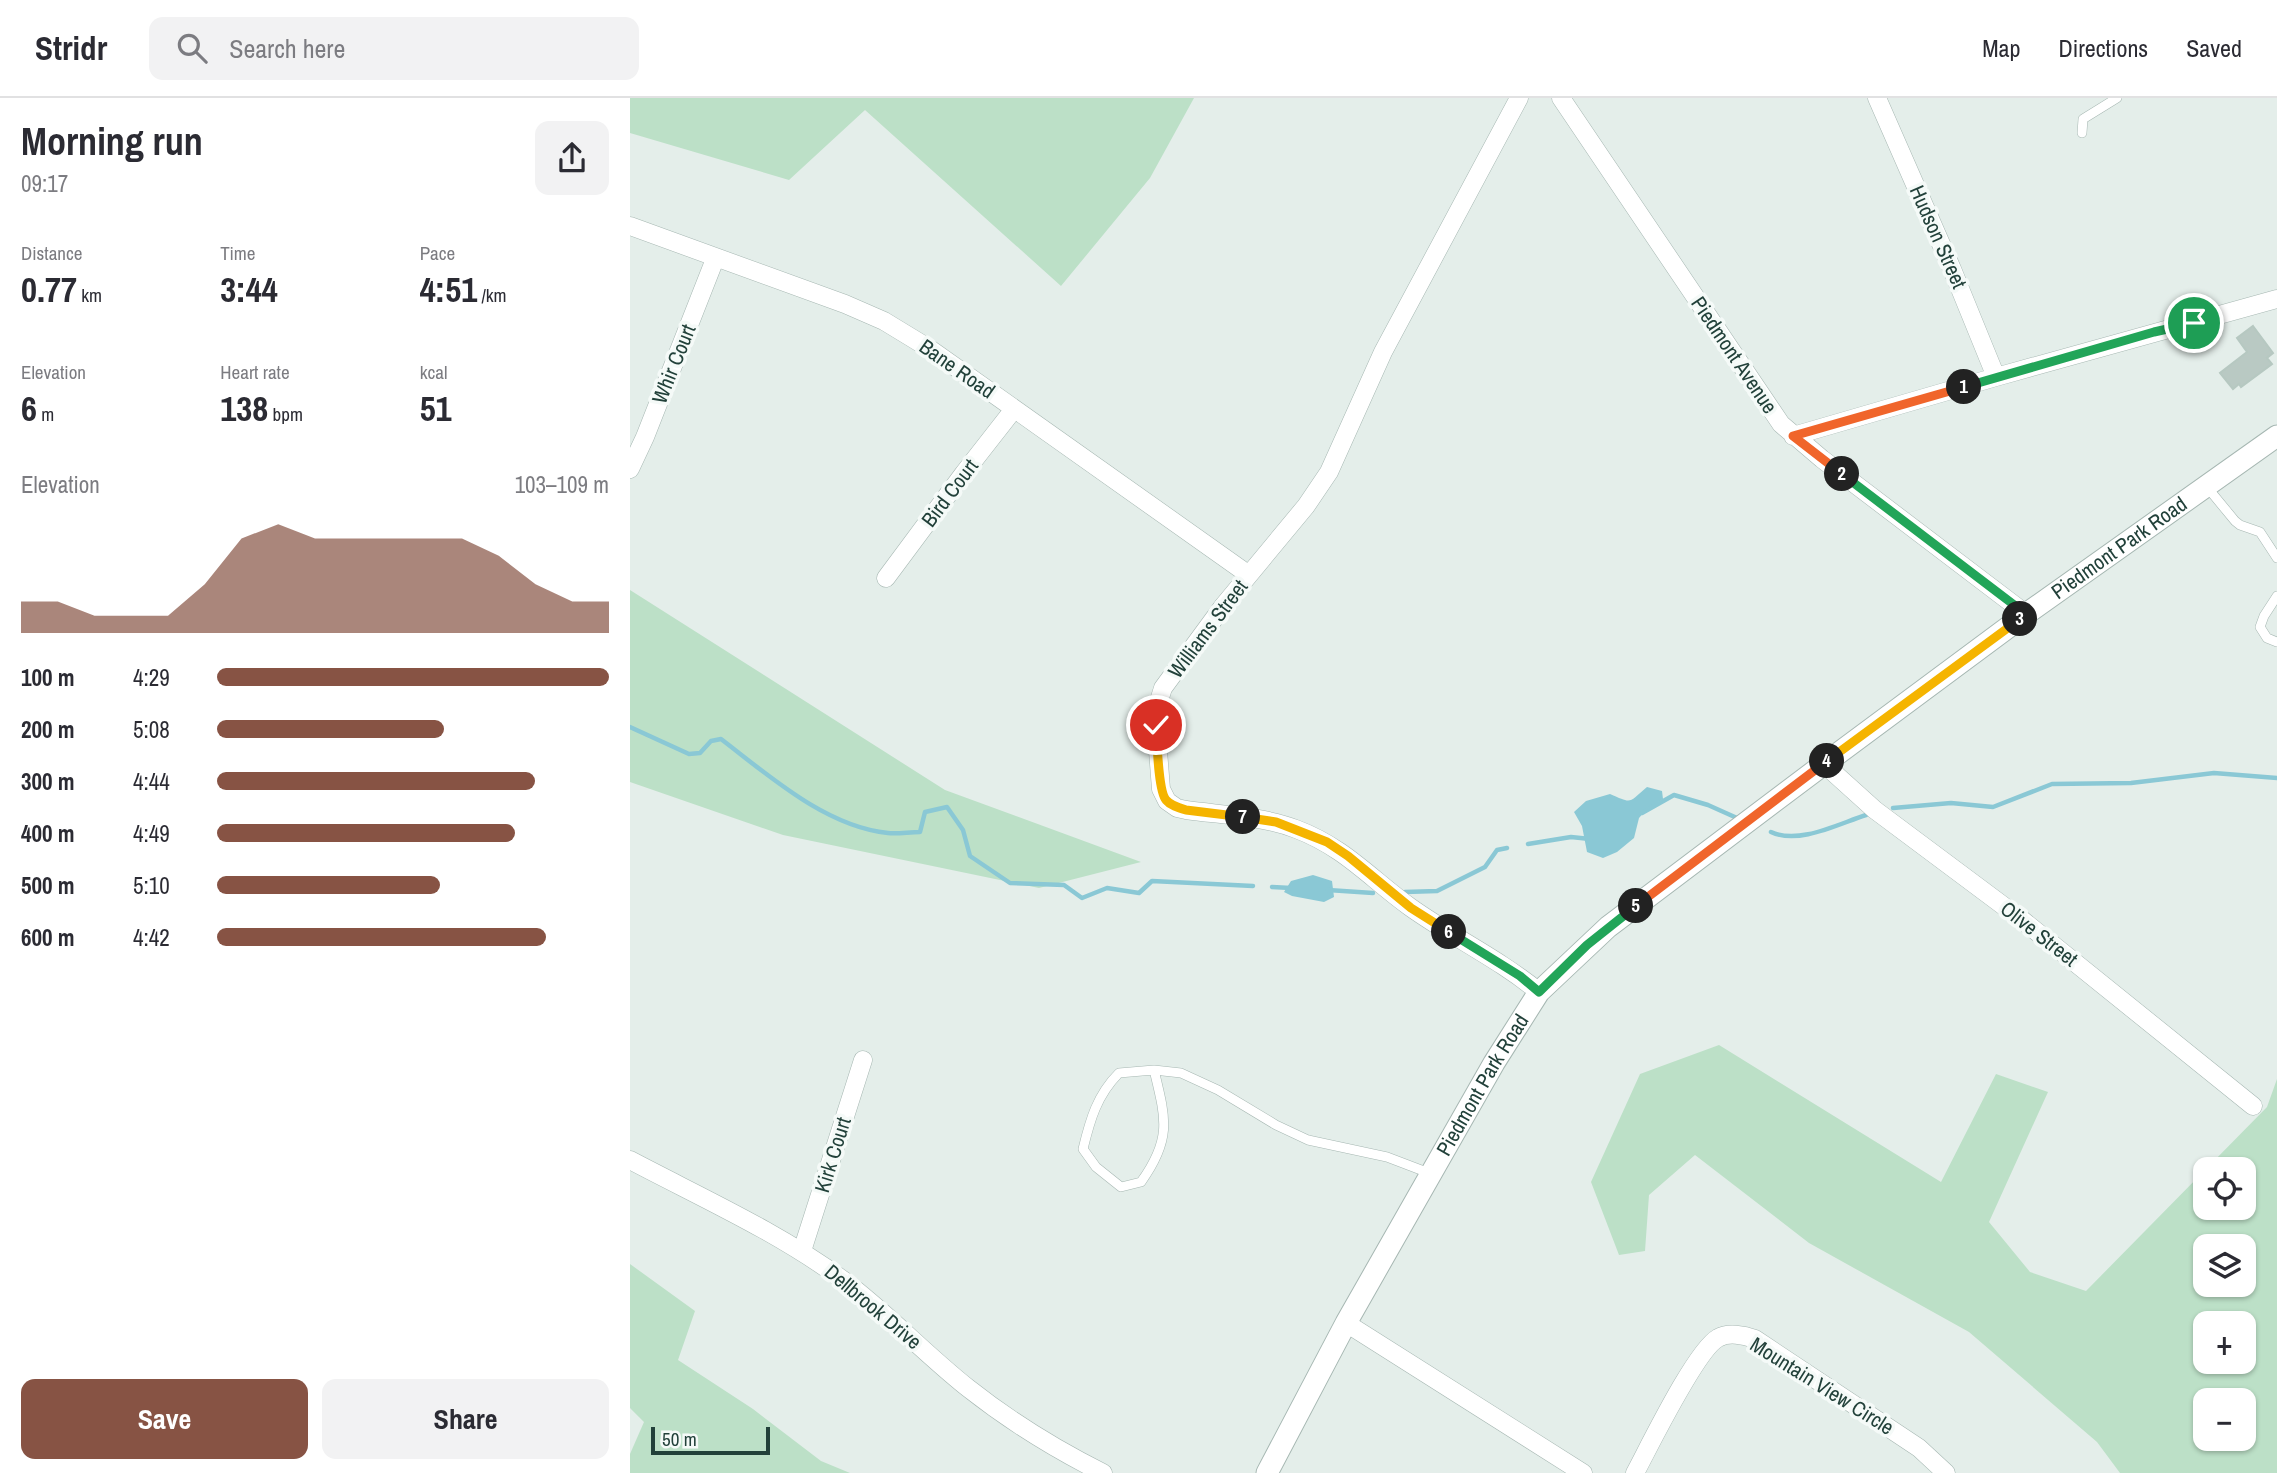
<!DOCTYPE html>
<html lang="en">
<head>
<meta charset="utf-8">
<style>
  body { margin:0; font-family:"Archivo Narrow",sans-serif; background:#f2f2f3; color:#2b2b33; height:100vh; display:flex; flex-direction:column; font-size:26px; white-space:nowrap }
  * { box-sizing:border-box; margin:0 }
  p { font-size:23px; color:#7c7c81 }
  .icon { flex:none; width:38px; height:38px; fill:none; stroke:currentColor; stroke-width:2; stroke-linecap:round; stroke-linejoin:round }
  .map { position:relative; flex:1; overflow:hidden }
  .drawer { display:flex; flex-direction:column; background:#fff; width:630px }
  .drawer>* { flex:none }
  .buttons { position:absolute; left:1563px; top:1059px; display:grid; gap:14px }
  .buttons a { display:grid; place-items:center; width:63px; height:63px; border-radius:14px; background:#fff; box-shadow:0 2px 5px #0004; font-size:35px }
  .scale { position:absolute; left:21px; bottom:18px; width:119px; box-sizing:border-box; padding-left:7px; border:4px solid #22413a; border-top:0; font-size:19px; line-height:24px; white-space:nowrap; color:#22413a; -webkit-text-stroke:5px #f5faf8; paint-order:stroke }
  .pin { position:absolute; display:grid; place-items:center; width:60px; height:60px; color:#fff; margin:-30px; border:4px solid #fff; border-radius:50%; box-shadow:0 2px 7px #0007 }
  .km { position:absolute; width:35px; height:35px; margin:-18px; border-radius:50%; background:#222; color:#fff; font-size:19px; line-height:35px; text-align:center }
  .round { display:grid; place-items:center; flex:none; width:74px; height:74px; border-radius:14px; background:#f2f2f3 }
  .overview { display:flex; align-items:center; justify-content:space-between; height:119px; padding:0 21px }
  h1 { font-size:38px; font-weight:700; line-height:52px }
  .figures { display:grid; grid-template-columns:repeat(3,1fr); gap:10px; height:119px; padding:7px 21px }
  .figures div { display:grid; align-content:center }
  .figures b { font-size:35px; font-weight:700 }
  .figures small { font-size:19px; font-weight:400 }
  .figures p { font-size:19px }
  .chart { height:196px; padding:14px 21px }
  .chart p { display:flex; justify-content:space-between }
  .chart svg { width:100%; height:126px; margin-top:7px; fill:#875344; opacity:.7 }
  .primary-button { display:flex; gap:14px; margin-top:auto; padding:14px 21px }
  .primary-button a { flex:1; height:80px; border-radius:14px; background:#875344; color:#fff; font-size:28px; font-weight:700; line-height:80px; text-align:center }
  .primary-button a+a { background:#f2f2f3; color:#2b2b33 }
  ul { padding:0 21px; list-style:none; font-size:23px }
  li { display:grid; grid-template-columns:112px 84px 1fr; align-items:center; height:52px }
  li i { height:18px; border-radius:9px; background:#875344 }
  header { display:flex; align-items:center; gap:42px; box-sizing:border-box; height:98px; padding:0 35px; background:#fff; border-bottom:2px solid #e1e1e2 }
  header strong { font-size:33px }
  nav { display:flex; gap:38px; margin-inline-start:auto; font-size:24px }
  .search { width:490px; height:63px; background:#f2f2f3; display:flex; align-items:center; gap:18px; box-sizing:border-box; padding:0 24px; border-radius:14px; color:#7c7c81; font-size:26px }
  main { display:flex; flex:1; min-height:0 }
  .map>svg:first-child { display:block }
</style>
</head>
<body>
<header>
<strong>Stridr</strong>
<div class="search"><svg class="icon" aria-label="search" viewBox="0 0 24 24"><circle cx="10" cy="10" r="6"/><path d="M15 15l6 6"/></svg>Search here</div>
<nav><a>Map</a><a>Directions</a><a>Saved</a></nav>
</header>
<main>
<section class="drawer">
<div class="overview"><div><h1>Morning run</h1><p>09:17</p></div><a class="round"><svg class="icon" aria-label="share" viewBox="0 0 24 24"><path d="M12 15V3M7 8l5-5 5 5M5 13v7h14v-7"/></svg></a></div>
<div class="figures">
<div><p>Distance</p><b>0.77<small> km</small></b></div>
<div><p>Time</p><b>3:44</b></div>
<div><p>Pace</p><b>4:51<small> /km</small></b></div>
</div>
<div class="figures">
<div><p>Elevation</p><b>6<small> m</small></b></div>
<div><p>Heart rate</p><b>138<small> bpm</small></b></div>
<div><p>kcal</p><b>51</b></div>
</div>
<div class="chart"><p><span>Elevation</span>103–109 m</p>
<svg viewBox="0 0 160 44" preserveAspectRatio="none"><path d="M0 44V33L10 33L20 38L30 38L40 38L50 27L60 11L70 6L80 11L90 11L100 11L110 11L120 11L130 17L140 27L150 33L160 33V44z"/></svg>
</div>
<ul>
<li><b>100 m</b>4:29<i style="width:100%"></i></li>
<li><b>200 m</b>5:08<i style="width:58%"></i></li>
<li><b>300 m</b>4:44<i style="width:81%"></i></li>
<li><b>400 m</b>4:49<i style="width:76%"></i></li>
<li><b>500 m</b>5:10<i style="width:57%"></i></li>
<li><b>600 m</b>4:42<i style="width:84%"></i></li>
</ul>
<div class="primary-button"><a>Save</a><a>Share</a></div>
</section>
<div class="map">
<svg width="1647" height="1375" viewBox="0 0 1647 1375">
  <rect width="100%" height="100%" fill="#e4eeea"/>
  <path fill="#bce0c7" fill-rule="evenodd" d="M0 0H564L520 80 431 188 235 12 159 82 0 35Z
    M0 492 315 692 511 764 409 790 153 737 0 684Z
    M1089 947 1311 1084 1366 976 1418 994 1359 1124 1400 1174 1456 1193 1575 1072V1110H1614V1071H1576L1637 1009 1647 981V1375H1490L1467 1344 1339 1234 1179 1145 1065 1057 1019 1097 1015 1153 989 1157 961 1084 1010 976ZM1614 1148V1186H1575V1148ZM1575 1225H1614V1264H1575ZM1575 1302H1614V1340H1575Z
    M0 1166 65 1213 48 1262 123 1311 191 1363 220 1375H0V1356L14 1324 0 1310Z"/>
  <path fill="#8ac8d5" d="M1017 689 1032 693 1033 701 1017 711 1009 720 1004 740 987 754 973 760 957 754 952 728 944 714 956 703 980 696C1003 706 998 705 1017 689Z
    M683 777 702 783 704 799 694 804 662 798 654 794 661 783Z"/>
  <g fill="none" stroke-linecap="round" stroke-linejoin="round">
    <path stroke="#8ac8d5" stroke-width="4.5" d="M0 629 59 656 70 655 81 643 91 641C138 677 196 729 258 735 268 736 279 734 290 734L295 714 317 709 333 732 340 758 380 785 434 787 452 800 477 790 509 795 522 783 623 788
      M1263 710 1321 705 1363 709 1422 686 1501 685 1584 675 1647 680
      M1012 715 1044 697 1078 707 1107 720
      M1141 734C1169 747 1208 726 1236 717
      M898 746 941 739 960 741
      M642 789 661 790
      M698 792 743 795
      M775 794 807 793 855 769 867 752 877 750"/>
  </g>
  <path fill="#b9c9c3" stroke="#b6c8c1" stroke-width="2" d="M1623 228 1643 255 1637 260 1642 266 1611 289 1609 286 1603 291 1590 275 1617 254 1607 240Z"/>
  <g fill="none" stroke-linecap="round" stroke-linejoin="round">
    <g stroke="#a6b7b2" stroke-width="10">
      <path id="service" d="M1452 35 1453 21 1487 0
        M1577 389 1605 423 1610 427 1630 434 1647 460
        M1647 498 1634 518 1630 529 1637 540 1647 544
        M524 972C536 1021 542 1041 511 1084L491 1089 466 1069 453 1051C460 1022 467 997 489 975L524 972 551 975 588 992 646 1027 678 1042 757 1059 799 1075"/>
    </g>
    <g stroke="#a6b7b2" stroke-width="19">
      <path id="minor" d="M889 0 753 254 699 374 676 408 594 507 533 590 527 609 526 627 531 691 537 703 547 710 556 712C592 717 632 718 666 731 714 749 740 780 780 809 822 839 869 861 909 894
        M931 0 1151 326 1192 361 1396 516
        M1247 0 1322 171 1366 279
        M0 128 215 206 254 223 300 251 619 477
        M1163 338 1366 279 1647 201
        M0 371 15 339 85 161
        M256 480 334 375 384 311
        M1194 666 1245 712 1391 821 1623 1008
        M0 1062C72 1100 148 1134 213 1182 257 1215 295 1256 338 1290 381 1324 425 1351 473 1375
        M172 1153 233 962
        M716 1225 953 1375
        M1005 1375C1019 1349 1066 1252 1088 1240 1098 1234 1114 1237 1125 1241L1289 1350 1316 1375"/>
    </g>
    <g stroke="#a6b7b2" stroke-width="23">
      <g id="tertiary">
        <path id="s1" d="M637 1375 716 1225 864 965 909 894 978 829 1194 666 1396 516 1647 338"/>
      </g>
    </g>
    <use href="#service" stroke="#fff" stroke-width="9"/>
    <use href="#minor" stroke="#fff" stroke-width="18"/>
    <use href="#tertiary" stroke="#fff" stroke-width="21"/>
  </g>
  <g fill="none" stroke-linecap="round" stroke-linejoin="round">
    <g stroke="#fff" stroke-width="14">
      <path id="split-1" d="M1334 289 1524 234 1564 225"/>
    </g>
    <g stroke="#fff" stroke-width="14">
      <path id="split-2" d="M1212 376 1163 338 1334 289"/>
    </g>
    <g stroke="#fff" stroke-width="14">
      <path id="split-3" d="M1212 376 1396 516 1390 521"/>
    </g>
    <g stroke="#fff" stroke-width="14">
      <path id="split-4" d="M1197 663 1390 521"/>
    </g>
    <g stroke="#fff" stroke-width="14">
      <path id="split-5" d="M1006 808 1197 663"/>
    </g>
    <g stroke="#fff" stroke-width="14">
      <path id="split-6" d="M819 834 890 878 909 894 957 847 1006 808"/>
    </g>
    <g stroke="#fff" stroke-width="14">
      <path id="split-7" d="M613 719 646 724 697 744 718 758 781 810 819 834"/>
    </g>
    <g stroke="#fff" stroke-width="14">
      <path id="split-8" d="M526 627C527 641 528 693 536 702 541 708 549 710 556 712L613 719"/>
    </g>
    <use href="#split-1" stroke="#22a559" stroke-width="9"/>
    <use href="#split-2" stroke="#f0652b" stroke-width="9"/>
    <use href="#split-3" stroke="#22a559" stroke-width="9"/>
    <use href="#split-4" stroke="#f5b400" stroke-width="9"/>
    <use href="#split-5" stroke="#f0652b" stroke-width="9"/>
    <use href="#split-6" stroke="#22a559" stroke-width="9"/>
    <use href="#split-7" stroke="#f5b400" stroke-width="9"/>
    <use href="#split-8" stroke="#f5b400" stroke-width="9"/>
  </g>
  <g text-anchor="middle" stroke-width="7" stroke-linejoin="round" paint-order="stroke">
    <g font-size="21" fill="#22413a" stroke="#f5faf8">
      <text transform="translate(1308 139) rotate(66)" y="7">Hudson Street</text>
      <text transform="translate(1104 257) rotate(56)" y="7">Piedmont Avenue</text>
      <text transform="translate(44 266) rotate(-68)" y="7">Whir Court</text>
      <text transform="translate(327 271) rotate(35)" y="7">Bane Road</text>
      <text transform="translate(320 395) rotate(-53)" y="7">Bird Court</text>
      <text dy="7" stroke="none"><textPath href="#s1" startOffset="1284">Piedmont Park Road</textPath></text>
      <text transform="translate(578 531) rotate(-53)" y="7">Williams Street</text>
      <text transform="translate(1409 836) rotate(38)" y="7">Olive Street</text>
      <text dy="7" stroke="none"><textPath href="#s1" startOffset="444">Piedmont Park Road</textPath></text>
      <text transform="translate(203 1057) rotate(-73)" y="7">Kirk Court</text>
      <text transform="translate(243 1209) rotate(40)" y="7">Dellbrook Drive</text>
      <text transform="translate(1192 1288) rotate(32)" y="7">Mountain View Circle</text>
    </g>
  </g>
</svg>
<div class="buttons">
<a><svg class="icon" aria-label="locate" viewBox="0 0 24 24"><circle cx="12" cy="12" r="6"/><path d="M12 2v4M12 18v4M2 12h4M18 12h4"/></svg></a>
<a><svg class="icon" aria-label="layers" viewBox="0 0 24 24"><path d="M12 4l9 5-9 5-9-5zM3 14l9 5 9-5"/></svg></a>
<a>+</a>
<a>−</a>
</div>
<div class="scale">50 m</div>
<div class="pin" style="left:1564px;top:225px;background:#1e9e55"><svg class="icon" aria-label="arrive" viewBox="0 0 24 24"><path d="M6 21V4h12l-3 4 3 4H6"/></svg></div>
<div class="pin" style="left:526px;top:627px;background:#d93025"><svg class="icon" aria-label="check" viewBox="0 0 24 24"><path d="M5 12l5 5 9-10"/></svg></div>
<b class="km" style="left:1334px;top:289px">1</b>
<b class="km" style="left:1212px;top:376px">2</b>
<b class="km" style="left:1390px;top:521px">3</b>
<b class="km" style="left:1197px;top:663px">4</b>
<b class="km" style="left:1006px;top:808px">5</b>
<b class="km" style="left:819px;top:834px">6</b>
<b class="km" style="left:613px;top:719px">7</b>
</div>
</main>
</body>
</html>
